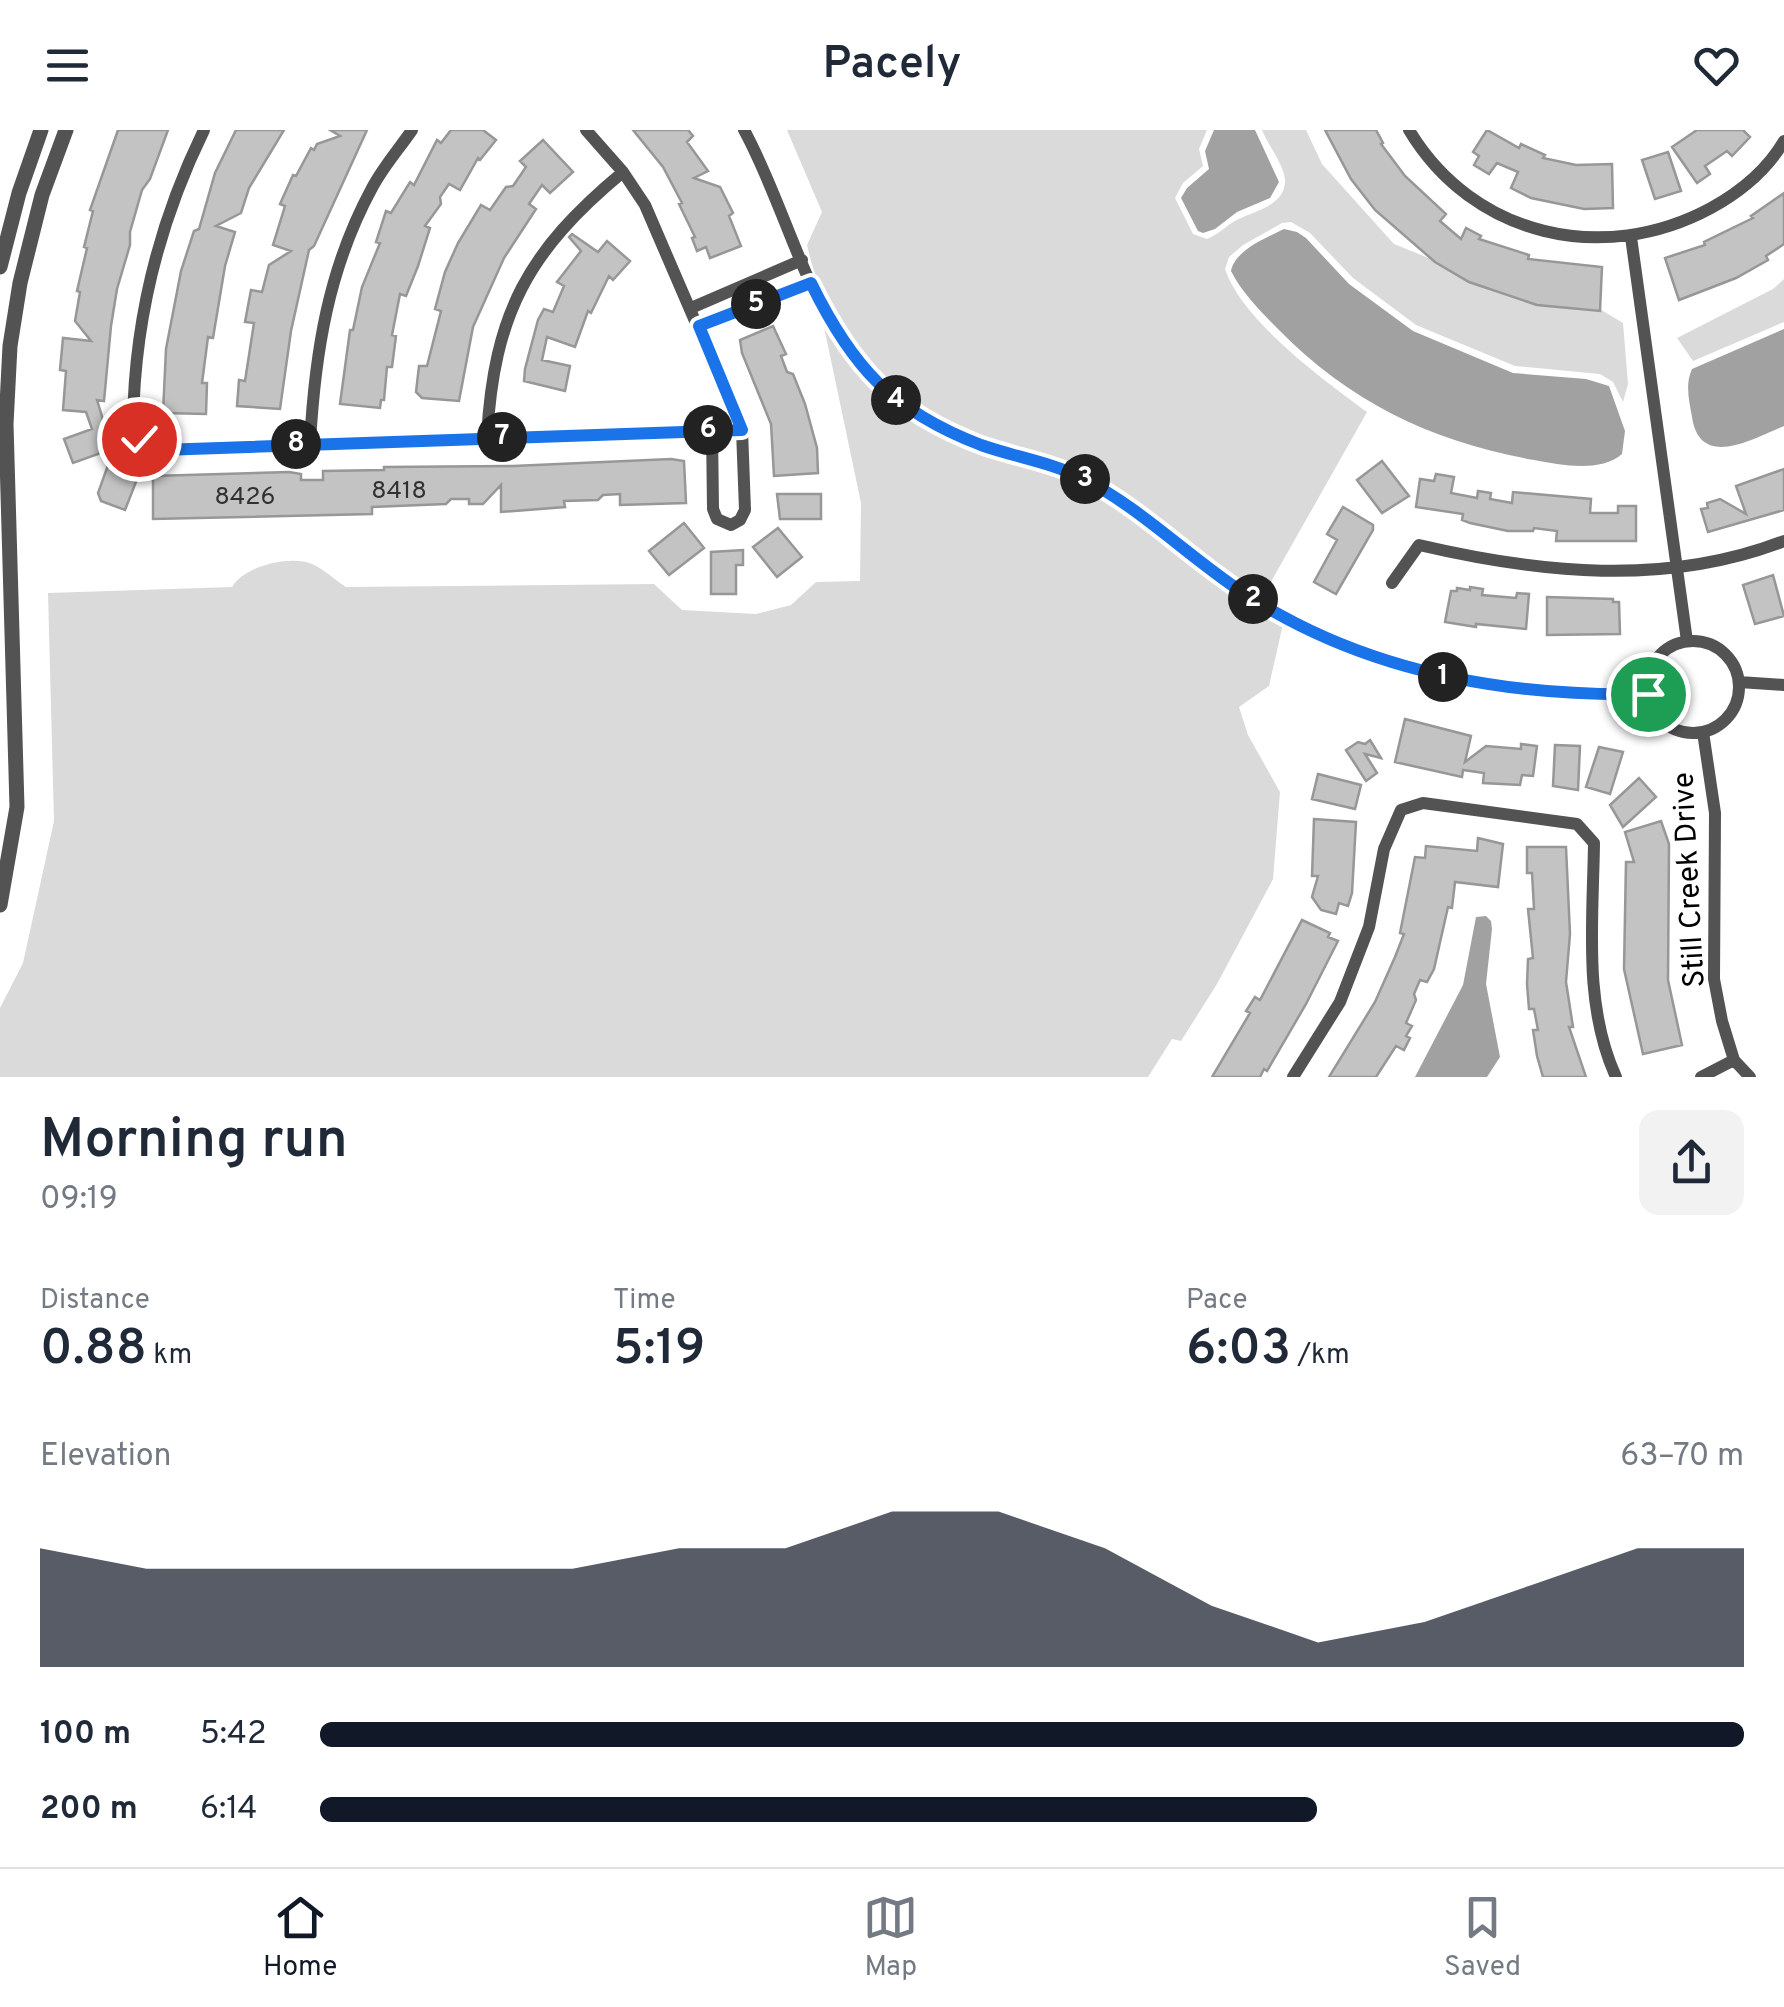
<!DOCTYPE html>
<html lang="en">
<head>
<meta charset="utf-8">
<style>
  body { margin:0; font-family:Overpass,sans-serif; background:#f2f2f3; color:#1f2937; height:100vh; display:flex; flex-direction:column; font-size:38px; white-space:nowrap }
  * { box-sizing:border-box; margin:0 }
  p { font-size:32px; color:#747a83 }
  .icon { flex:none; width:55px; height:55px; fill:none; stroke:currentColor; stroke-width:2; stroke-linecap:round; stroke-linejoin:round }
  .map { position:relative; height:947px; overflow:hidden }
  .panel { display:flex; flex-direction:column; background:#fff; flex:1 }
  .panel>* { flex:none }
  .pin { position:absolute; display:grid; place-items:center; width:85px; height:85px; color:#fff; margin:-42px; border:5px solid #fff; border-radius:50%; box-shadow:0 2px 10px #0007 }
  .km { position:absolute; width:50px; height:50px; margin:-25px; border-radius:50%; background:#222; color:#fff; font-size:28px; line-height:50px; text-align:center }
  .round { display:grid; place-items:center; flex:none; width:105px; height:105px; border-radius:20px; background:#f2f2f3 }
  .overview { display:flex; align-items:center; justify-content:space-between; height:170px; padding:0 40px }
  h1 { font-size:55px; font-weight:600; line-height:75px }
  .stats { display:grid; grid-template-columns:repeat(3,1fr); gap:15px; height:170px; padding:10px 40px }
  .stats div { display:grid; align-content:center }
  .stats b { font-size:50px; font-weight:600 }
  .stats small { font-size:28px; font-weight:400 }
  .stats p { font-size:28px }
  .chart { height:280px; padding:20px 40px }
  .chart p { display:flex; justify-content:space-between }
  .chart svg { width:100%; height:180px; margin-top:10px; fill:#111827; opacity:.7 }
  ul { padding:0 40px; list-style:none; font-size:32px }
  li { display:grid; grid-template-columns:160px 120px 1fr; align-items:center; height:75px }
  li i { height:25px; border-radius:12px; background:#111827 }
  header { display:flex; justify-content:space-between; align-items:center; height:130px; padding:0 40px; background:#fff; font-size:45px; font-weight:600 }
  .dock { display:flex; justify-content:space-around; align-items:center; height:140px; border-top:2px solid #e0e1e3; background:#fff; font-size:28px; color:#747a83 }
  .dock a { display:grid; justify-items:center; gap:5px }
  .dock .active { color:#111827 }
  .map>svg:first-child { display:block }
</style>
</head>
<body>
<header><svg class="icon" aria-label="menu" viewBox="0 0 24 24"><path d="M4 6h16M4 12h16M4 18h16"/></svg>Pacely<svg class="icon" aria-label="heart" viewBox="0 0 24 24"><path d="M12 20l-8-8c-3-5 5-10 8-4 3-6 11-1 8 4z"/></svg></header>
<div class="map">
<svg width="1784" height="947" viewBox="0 0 1784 947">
  <rect width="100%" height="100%" fill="#fff"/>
  <path fill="#dadada" d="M787 0H1207L1199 19 1203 36 1183 53 1175 68 1193 104 1207 109C1217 105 1224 98 1233 92 1250 82 1286 77 1285 50 1284 35 1268 15 1262 0H1306L1322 34 1394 114 1493 154 1593 175 1623 193 1628 254 1623 272 1613 252 1600 244 1515 236 1416 195 1353 148 1310 103 1291 92 1282 93 1243 115 1229 127 1225 139C1242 191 1324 250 1367 282L1263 466C1200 430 1151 375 1088 342 1056 324 1020 319 986 308 898 278 827 207 807 115L822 82Z
    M1784 149V192L1693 231 1677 208 1773 159Z
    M824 197C860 258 914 299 981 323 1014 334 1050 339 1082 356 1120 377 1152 407 1186 433 1216 457 1250 476 1283 494L1269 556 1239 577 1248 605 1280 662 1273 749 1217 854 1181 911 1172 909 1148 947H0V878L23 833 54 691 48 463 232 457C244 436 290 425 312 434 324 439 335 450 346 457L654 454 682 480 756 484 791 475 816 452 860 451 861 373Z"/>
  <path fill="#a1a1a1" d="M1214 0H1255L1279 52 1270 68 1237 82 1215 99 1203 103 1198 101 1181 68 1187 58 1209 39 1205 21Z
    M1284 99 1297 102 1306 108 1349 154 1413 201 1513 243 1586 249 1609 256 1625 301 1622 324C1600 343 1561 335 1534 330 1433 312 1351 273 1279 200 1262 183 1242 163 1231 141 1235 120 1266 108 1284 99Z
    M1784 199V296C1752 309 1700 340 1692 287 1689 270 1685 254 1692 239Z
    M1486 786 1491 791 1492 799 1486 854 1500 927 1487 947H1415L1463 855 1476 787Z"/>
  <path fill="#c3c3c3" stroke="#979797" stroke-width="2.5" d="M118 0H168L150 49 142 60 130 102V115L117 159 111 196 104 271 97 270 112 319 73 333 64 309 92 299 86 282 63 280 66 241 60 240 63 208 91 211 75 191 80 162 77 161 87 118 84 117 93 81 90 80Z
    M236 0H284L249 58 241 83 216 96 235 102 225 136 213 208 208 207 202 253H207L206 284 163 283 166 219 181 141 194 101 199 99 215 43Z
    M330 0H367L314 116 309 120 291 201 280 279 237 276 239 250 245 251 254 193 245 192 251 160 262 162 269 135 291 121 273 115 285 76 280 74 293 45 296 46 311 18 314 20 317 14 340 6Z
    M451 0H483L496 10 480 30 478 28 460 60 449 54 440 67 441 74 425 96 430 98 418 136 406 166 400 164 392 205 396 206 392 237H387L384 270H381L380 278 340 274 350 200H353L362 157 380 113 376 112 386 81 391 83 410 52 414 55 437 10 441 13Z
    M633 0H688L693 6 687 12 708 41 694 48 720 57 733 83 729 86 741 116 710 128 706 117 697 121 692 108 695 107 679 74 682 73 663 37Z
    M1325 0H1376L1383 13 1381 14 1405 46 1446 84 1440 91 1461 109 1466 98 1481 106 1479 109 1529 125 1528 129 1602 137 1600 181 1537 175 1469 152 1435 132 1375 80 1351 49Z
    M1487 0 1519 18 1521 14 1545 25 1543 28 1576 35 1612 34 1613 78 1584 79 1531 68 1511 58 1518 42 1497 33 1489 44 1474 35 1479 26 1473 22Z
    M1697 0H1743L1750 7 1732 26 1727 21 1705 36 1710 44 1697 53 1672 17Z
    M543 10 573 42 550 63 542 55 529 74 536 79 504 128 473 197 459 271 422 268 416 262 419 236H427L441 181 435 179 445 142 458 113 481 75 490 80 506 57 513 56 526 37 520 31Z
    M1668 22 1681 61 1655 69 1642 30Z
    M1784 63V114L1766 126 1768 130 1736 148 1679 170 1665 128 1705 115 1704 112 1753 88 1751 86Z
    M572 104 598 122 607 111 630 131 613 150 609 146 591 183 588 181 575 217 547 207 542 230 570 236 565 261 524 251 525 239 538 190 544 179 553 182 564 156 557 152 581 121 569 107Z
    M773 196 786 224 781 226 787 242 793 244 805 274 817 318 818 343 774 346 771 294 742 223 740 210Z
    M111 327 141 339 125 380 101 371 98 363Z
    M671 329 684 331 686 373 620 375V364L603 365 598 370 564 371 565 377 501 382V355L483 374H469V369H451L446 374 372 377V384L153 389V346L289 342 301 344V350H323V341L384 340V337L513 336Z
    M1382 331 1409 366 1382 383 1357 350Z
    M1784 339V380L1708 402 1701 379 1708 378 1707 373 1720 369 1746 384 1736 356Z
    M1436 344 1454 347 1451 363 1477 368 1478 361 1491 363 1490 369 1512 373 1513 362 1591 369 1590 383H1618V376H1636V411H1556L1557 401 1534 398 1533 401H1508L1470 393 1462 390 1463 384 1416 377 1420 349 1434 351Z
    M777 364H821V389H780Z
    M1343 377 1373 395V400L1336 464 1314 452 1337 410 1327 404Z
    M684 393 704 418 669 445 649 421Z
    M778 398 802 427 777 447 753 417Z
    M743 420V435H736V464H711V422Z
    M1773 445 1784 486 1755 494 1743 455Z
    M1470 457 1483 459 1482 465 1516 468 1517 463 1529 464 1526 499 1476 494V497L1445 492 1451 461H1457V458L1470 460Z
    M1547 467 1613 469V472H1619L1620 504 1547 505Z
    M1405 589 1471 606 1465 632 1486 616 1521 619V614L1537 616 1533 646 1522 645 1520 655 1483 653 1484 643 1463 640 1462 647 1395 632Z
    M1370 610 1381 628 1365 624 1377 643 1366 651 1346 620 1358 612 1365 614Z
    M1555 615 1580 616 1578 660 1553 656Z
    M1599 617 1623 622 1610 664 1586 657Z
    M1318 644 1361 655 1355 679 1312 669Z
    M1639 648 1656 667 1623 697 1610 675Z
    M1314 689 1356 692 1352 763 1348 776 1339 773 1336 784 1321 780 1312 767 1318 746H1312Z
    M1661 691 1669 714 1668 850 1682 915 1643 924 1624 839 1626 732H1634L1625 702Z
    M1478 708 1503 714 1498 757 1455 752 1452 778 1448 777 1434 839 1427 852 1420 850 1414 864 1416 870 1406 893 1412 896 1406 906 1410 908 1404 920 1396 916 1376 947H1329L1375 872 1395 827 1404 804 1400 803 1415 727 1425 728 1426 716 1477 721Z
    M1527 717H1566L1570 804 1566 852 1573 897H1569L1586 947H1543L1537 926 1533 900H1538L1534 879H1529L1527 854 1528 829 1533 828 1528 779H1534L1532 743H1527Z
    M1302 790 1330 803 1328 807 1338 811 1306 874 1267 941 1264 939 1260 947H1212L1250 883 1246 881 1255 867 1260 870Z"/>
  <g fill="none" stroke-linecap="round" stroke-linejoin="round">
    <path stroke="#535353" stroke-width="12" d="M204 0C159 92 134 193 133 296 139 310 146 315 161 320L742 300
      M586 0 623 42 645 75 742 300 745 380 740 390 731 395 717 389 713 379 712 300
      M744 0C786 77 804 169 861 237 892 274 937 298 981 314 1014 327 1050 332 1082 347 1137 374 1190 428 1242 462 1363 542 1505 567 1647 564
      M1409 0C1473 107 1604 136 1711 78 1740 62 1767 40 1784 11
      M1631 107 1687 511
      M691 178 802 130
      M699 197 811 153
      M487 307C494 183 528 121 623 42
      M310 313C315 223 328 139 372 58 383 37 399 19 412 0
      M1392 453 1419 415C1539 443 1665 457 1784 411
      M1647 557a46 46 0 1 1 92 0a46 46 0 1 1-92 0Z
      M1739 552 1784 555
      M1703 602 1715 683 1714 849 1722 891 1734 930 1750 947
      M1293 947 1340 872 1369 797 1384 719 1401 680 1423 673 1577 694 1594 713C1593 791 1583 875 1616 947
      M1701 947 1734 930"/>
    <path stroke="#535353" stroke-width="15" d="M0 137 19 63 41 0
      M0 775 17 677 6 294 10 216 20 153 42 65 66 0"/>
  </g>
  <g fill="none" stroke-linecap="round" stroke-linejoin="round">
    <g stroke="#fff" stroke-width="20">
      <path id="route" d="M139 309 161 320 742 300 699 196 811 153C852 237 892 281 981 315 1015 327 1050 332 1082 348 1138 376 1189 427 1242 462 1363 542 1505 567 1648 564"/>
    </g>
    <use href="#route" stroke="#1a73e8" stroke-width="12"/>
  </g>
  <g text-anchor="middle" stroke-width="8" stroke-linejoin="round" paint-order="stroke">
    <g font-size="25" fill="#313131">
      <text x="399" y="368">8418</text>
      <text x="245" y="374">8426</text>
    </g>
    <g font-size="30" fill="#000" stroke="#fff">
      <text transform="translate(1688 750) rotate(-93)" y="10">Still Creek Drive</text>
    </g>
  </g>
</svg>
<div class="pin" style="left:1648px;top:564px;background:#1e9e55"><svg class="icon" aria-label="arrive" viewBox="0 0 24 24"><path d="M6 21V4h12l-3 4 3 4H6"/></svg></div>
<div class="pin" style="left:139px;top:309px;background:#d93025"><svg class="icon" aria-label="check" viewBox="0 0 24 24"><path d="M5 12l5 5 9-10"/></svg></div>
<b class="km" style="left:1443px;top:547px">1</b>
<b class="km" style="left:1253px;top:469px">2</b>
<b class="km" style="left:1085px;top:349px">3</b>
<b class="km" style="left:896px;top:270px">4</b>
<b class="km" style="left:756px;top:174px">5</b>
<b class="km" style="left:708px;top:300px">6</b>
<b class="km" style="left:502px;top:307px">7</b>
<b class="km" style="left:296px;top:314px">8</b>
</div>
<section class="panel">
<div class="overview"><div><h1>Morning run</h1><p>09:19</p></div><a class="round"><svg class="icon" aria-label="share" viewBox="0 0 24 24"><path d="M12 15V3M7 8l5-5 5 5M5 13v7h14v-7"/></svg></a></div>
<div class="stats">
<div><p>Distance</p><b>0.88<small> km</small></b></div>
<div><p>Time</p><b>5:19</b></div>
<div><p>Pace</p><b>6:03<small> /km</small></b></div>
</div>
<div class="chart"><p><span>Elevation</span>63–70 m</p>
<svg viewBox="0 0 160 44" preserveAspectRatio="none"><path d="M0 44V15L10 20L20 20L30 20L40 20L50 20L60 15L70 15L80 6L90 6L100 15L110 29L120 38L130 33L140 24L150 15L160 15V44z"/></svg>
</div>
<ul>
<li><b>100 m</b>5:42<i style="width:100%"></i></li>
<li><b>200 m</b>6:14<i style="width:70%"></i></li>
</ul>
</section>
<nav class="dock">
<a class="active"><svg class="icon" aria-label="home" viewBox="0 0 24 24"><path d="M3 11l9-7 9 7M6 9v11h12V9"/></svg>Home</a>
<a><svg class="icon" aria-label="map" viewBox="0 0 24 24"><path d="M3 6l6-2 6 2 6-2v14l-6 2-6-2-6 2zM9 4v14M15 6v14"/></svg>Map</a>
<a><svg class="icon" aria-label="saved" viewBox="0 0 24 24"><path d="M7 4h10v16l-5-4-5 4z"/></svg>Saved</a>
</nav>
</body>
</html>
